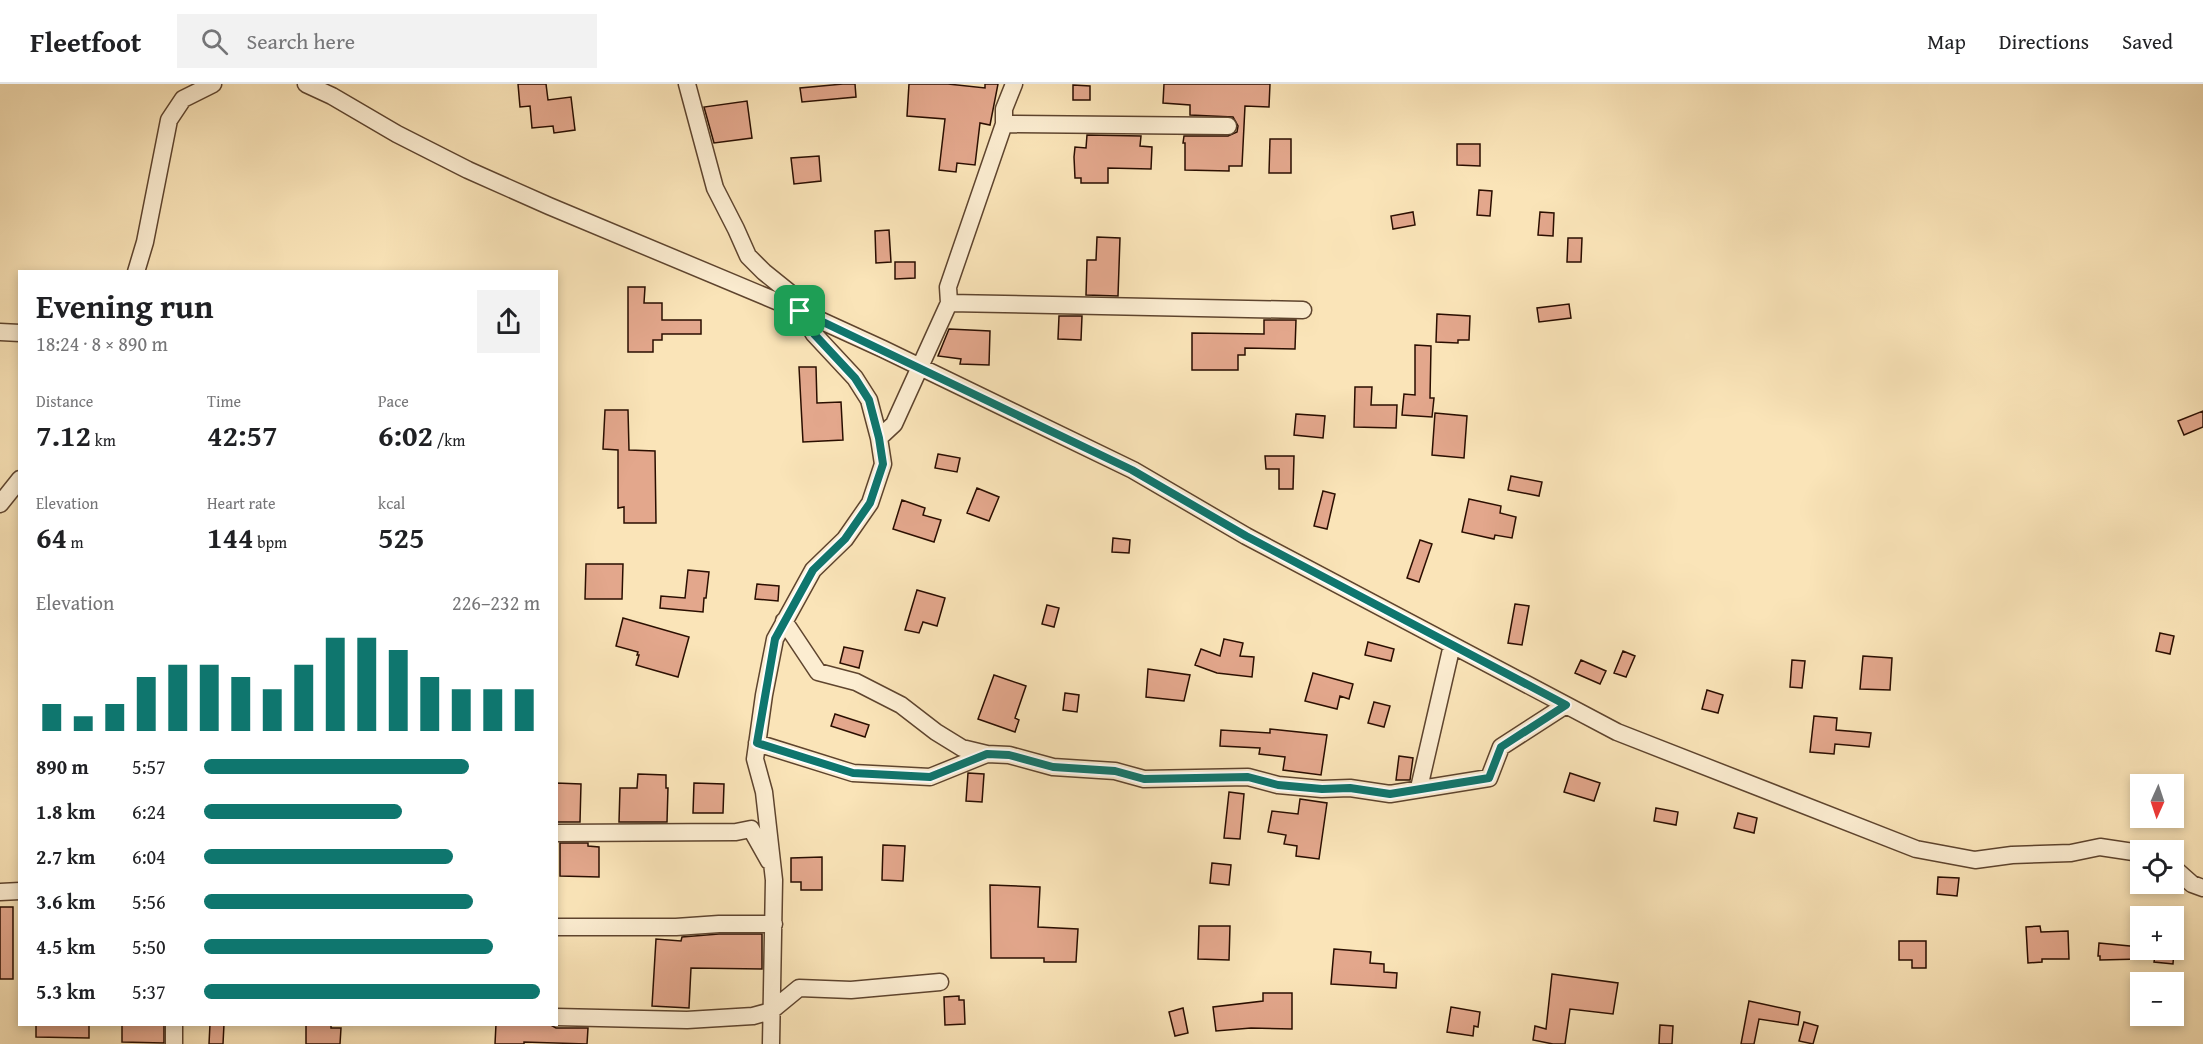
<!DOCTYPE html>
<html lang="en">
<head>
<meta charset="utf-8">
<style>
  body { margin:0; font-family:"Gentium Book Plus",serif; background:#f2f2f2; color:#202124; height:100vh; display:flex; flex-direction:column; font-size:22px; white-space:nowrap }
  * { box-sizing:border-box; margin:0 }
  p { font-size:20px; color:#757577 }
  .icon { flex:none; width:33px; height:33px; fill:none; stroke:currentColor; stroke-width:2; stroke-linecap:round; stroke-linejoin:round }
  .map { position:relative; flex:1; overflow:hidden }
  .sheet { position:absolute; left:18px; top:186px; width:540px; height:756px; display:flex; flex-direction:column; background:#fff; border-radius:0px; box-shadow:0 3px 9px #0003 }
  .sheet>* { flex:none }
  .needle { width:39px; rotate:183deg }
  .buttons { position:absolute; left:2130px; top:690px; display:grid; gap:12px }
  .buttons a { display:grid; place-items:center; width:54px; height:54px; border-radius:0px; background:#fff; box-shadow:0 3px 9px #0003; font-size:30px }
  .pin { position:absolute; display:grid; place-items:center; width:51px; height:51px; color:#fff; margin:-26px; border-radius:12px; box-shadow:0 3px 9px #0006 }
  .round { display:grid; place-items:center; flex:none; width:63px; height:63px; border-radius:0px; background:#f2f2f2 }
  .summary { display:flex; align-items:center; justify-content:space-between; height:102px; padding:0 18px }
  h1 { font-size:33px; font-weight:800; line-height:45px }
  .stats { display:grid; grid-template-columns:repeat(3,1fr); gap:9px; height:102px; padding:6px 18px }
  .stats div { display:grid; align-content:center }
  .stats b { font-size:30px; font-weight:800 }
  .stats small { font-size:16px; font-weight:400 }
  .stats p { font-size:16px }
  .chart { height:168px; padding:12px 18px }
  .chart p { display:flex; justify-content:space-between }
  .chart svg { width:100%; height:108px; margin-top:6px; stroke:#0f766e; stroke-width:6 }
  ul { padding:0 18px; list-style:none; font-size:20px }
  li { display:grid; grid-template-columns:96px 72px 1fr; align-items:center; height:45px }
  li i { height:15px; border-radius:8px; background:#0f766e }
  header { display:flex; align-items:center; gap:36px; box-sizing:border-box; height:84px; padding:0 30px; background:#fff; border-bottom:2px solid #e0e0e0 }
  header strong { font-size:28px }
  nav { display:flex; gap:33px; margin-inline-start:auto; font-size:21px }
  .search { width:420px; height:54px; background:#f2f2f2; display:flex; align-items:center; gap:15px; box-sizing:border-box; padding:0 21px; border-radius:0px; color:#757577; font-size:22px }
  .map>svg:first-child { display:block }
</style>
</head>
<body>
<header>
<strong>Fleetfoot</strong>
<div class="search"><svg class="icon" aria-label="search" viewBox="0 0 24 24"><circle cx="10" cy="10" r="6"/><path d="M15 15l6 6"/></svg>Search here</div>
<nav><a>Map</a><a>Directions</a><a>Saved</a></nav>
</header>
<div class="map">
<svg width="2203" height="960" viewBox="0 0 2203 960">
  <rect width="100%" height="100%" fill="#fae4b8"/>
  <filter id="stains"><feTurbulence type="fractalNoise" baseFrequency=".00333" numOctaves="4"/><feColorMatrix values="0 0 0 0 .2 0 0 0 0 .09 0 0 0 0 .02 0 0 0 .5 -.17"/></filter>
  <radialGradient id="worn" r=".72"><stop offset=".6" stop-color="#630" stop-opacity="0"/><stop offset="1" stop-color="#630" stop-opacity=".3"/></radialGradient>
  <path fill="#e3a78c" stroke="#2a0e00" stroke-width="1.5" d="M518 0H546L548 16 571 13 575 46 554 49 553 42 532 44 530 22 520 23Z
    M843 0H855L856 13 802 18 800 4Z
    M909 0H948L985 4V0H998L990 41 980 39 975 81 957 79 956 88 939 86 945 35 907 32Z
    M1164 0H1270L1269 23 1245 22 1242 82H1229V87L1185 86V59H1183L1184 52H1228L1237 48 1238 42 1233 33 1190 31V21L1163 19Z
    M1073 1 1090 2V16H1073Z
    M747 17 752 54 714 59 704 23Z
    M1087 51 1141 52 1140 62 1152 63 1151 85 1108 84V99H1081V94H1075L1074 73 1075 63 1086 64Z
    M1270 55H1291V89H1269Z
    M1457 60H1480V82L1457 81Z
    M819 72 821 97 794 100 791 74Z
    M1479 106 1492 107 1490 132 1477 131Z
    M1413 128 1415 141 1393 145 1391 132Z
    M1540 128 1554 129 1553 152 1538 151Z
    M889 146 891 178 876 179 875 147Z
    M1097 153 1120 154 1118 212 1086 211 1087 176H1096Z
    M1568 154H1582L1581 178H1567Z
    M895 178H915V194L895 195Z
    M628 203H645L644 219H662V236H701V250H662V256H653V268H628Z
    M1569 220 1571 234 1539 238 1537 224Z
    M1437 230 1470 232 1469 256H1458V259L1436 258Z
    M1059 232H1082L1081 256 1058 255Z
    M1264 236H1296L1295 265 1245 264V271H1238V286H1192V249L1264 250Z
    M949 245 990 247 989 281 960 280 961 275 938 272Z
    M1415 261 1431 262 1430 314H1434L1432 333 1402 331 1404 310 1415 311Z
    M799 283H816L817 319 841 318 843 356 803 358Z
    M1355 303H1372L1371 321H1397L1396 344 1354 343Z
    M605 326H628L629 366 655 367 656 439H624V423L618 424V366L603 365Z
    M2203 327V343L2184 351 2178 337Z
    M1435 329 1467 332 1464 374 1432 371Z
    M1296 330 1325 332 1323 354 1294 351Z
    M938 370 960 374 957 388 935 384Z
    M1265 372H1294L1293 405H1279V385H1266Z
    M1511 392 1542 398 1539 412 1508 406Z
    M977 404 999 413 989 437 967 429Z
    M1323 407 1335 410 1327 445 1314 442Z
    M1469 415 1501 422 1500 429 1516 433 1512 454 1495 451 1494 455 1462 448Z
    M902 416 925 424 923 431 941 436 934 458 893 445Z
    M1113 454 1130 456 1129 469 1112 468Z
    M1420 456 1432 460 1419 498 1407 494Z
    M586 480H623L622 515H585Z
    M688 486 709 488 706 514H704L703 528 660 524 661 512 685 514Z
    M757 500 779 502 778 517 755 515Z
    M917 506 945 514 937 542 923 538 919 549 905 546Z
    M1515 520 1529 522 1522 561 1508 559Z
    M1047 521 1059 524 1054 543 1042 540Z
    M623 534 689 553 678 593 636 581 639 571H637L638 568 616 562Z
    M2160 549 2174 552 2170 570 2156 567Z
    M1224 555 1243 559 1240 572 1254 573 1252 593 1217 589 1195 581 1201 565 1220 572Z
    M1368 558 1394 565 1391 577 1365 571Z
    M844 563 863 567 859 584 840 579Z
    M1623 567 1635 572 1626 593 1614 589Z
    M1863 572 1892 574 1890 606 1860 605Z
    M1581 576 1606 587 1600 600 1575 589Z
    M1792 576 1805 577 1802 604 1790 603Z
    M1148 585 1190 591 1184 617 1146 613Z
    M1313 589 1353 600 1349 615 1340 612 1337 625 1305 617Z
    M994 591 1026 602 1015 634 1019 636 1015 648 978 635Z
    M1707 606 1723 611 1718 629 1702 625Z
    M1065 609 1079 611 1077 628 1063 626Z
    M1374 618 1390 622 1384 643 1368 639Z
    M835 630 869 641 865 653 831 642Z
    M1814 632 1837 634 1836 646 1871 649 1869 663 1835 660 1834 670 1810 668Z
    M1270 645 1327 651 1321 691 1283 686 1285 673 1259 670 1260 664 1220 662 1221 646 1270 649Z
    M1399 672 1413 674 1410 696H1396Z
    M968 689 984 690 982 718 966 717Z
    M1570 689 1600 699 1594 717 1564 708Z
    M638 690 666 691V704H668L667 738H619L620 704H637Z
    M556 699 581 700 580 738H556Z
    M694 699 724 700 723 729H693Z
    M1229 708 1244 710 1240 755 1224 754Z
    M1300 715 1327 719 1319 775 1296 772 1297 762 1284 760 1286 751 1268 748 1272 727 1298 730Z
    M1656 724 1678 728 1676 741 1654 737Z
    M1738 729 1757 734 1754 749 1734 744Z
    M560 759H588V762L599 763V793L560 792Z
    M883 761 905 762 903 797 882 796Z
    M822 773V806H801V798H791V774Z
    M1212 779 1231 781 1229 801 1210 799Z
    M1938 793 1959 794 1957 812 1937 810Z
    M990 801 1040 803 1038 843 1078 845 1076 878H1044V874H991Z
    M0 823H13V895H0Z
    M1199 842H1230L1229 876 1198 875Z
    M2040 842 2041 848 2068 847 2069 875H2042V878L2028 879 2026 843Z
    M719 850H762V885L691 884 689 924 652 922 656 855 681 857 682 853Z
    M1899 857H1926V884H1912V876H1899Z
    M2099 859 2140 863V866H2174L2173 880 2154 878 2155 872 2140 873V875L2100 876V872H2098Z
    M1334 865 1371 868 1370 879 1384 880V888L1397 889 1396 904 1331 900Z
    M1552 890 1618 899 1613 930 1570 925 1565 960H1553L1533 956 1535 942 1546 945Z
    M1263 909H1292V945L1251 944 1216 947 1213 923 1263 917Z
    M959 912V916H964L965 940 945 941 944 913Z
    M1749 917 1800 928 1798 941 1759 935 1754 960H1741Z
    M1451 923 1480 928 1478 943 1474 942 1473 952 1447 948Z
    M1183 924 1188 949 1175 952 1169 928Z
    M1804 938 1818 942 1813 960 1799 957Z
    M36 940H89V954L36 953Z
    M122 940H164V959L122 958Z
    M210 940H224L223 960H209Z
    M306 940H331V944H341L340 960H306Z
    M496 940H549L556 944H588L587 960 524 958V960H495Z
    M1660 941 1673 942 1672 960H1659Z"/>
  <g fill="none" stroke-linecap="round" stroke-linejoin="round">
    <g stroke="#5e442e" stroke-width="19">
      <path id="minor" d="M306 0 332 12 397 50 468 86 549 122 800 227 814 250 855 294 869 316 879 354 883 380 870 419 845 455 813 486 775 555 764 611 755 675 764 708 774 796 771 960
        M687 0 715 104 736 145 748 172 764 188 795 213 800 227 883 265 1133 386 1246 452 1617 648 1916 765 1975 776 2012 771 2071 769 2100 763 2140 769
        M1004 40 1228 42
        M136 188 145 158 169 36 183 15 213 0
        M949 219 1303 226
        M0 248 20 249
        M879 354 894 340 949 219 948 203 1004 40V25L1014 0
        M0 420 20 395
        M784 537 818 588 856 598 901 621 936 648 962 664 987 670 1009 671 1053 683 1115 687 1144 695 1248 693 1278 701 1322 705 1350 704 1390 710 1489 694 1501 663 1566 621
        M757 659 853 689 930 693 987 670
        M1419 704 1452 561
        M556 749 736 748 751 745 769 777
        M2174 784 2192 800 2203 804
        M0 808 20 807
        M556 843H676L719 840H774
        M556 933 687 936 753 932 771 927 799 904 851 906 940 898
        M174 960V940"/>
    </g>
    <use href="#minor" stroke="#fcedd1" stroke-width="16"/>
  </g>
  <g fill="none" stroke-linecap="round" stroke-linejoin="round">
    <g stroke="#fff" stroke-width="12">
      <path id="route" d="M800 227 1132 386 1246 452 1566 621 1501 663 1489 694 1390 710 1350 704 1322 705 1278 701 1248 693 1144 695 1115 687 1053 683 1009 671 987 670 930 693 853 689 757 659 775 555 813 486 845 455 870 419 883 380 879 354 869 316 855 294 814 250Z"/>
    </g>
    <use href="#route" stroke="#0f766e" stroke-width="8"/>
  </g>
  <rect width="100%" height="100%" filter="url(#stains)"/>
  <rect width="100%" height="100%" fill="url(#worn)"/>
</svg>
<div class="buttons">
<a><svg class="needle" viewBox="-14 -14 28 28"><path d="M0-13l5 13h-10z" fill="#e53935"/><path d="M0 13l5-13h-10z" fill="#757577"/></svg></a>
<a><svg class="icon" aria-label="locate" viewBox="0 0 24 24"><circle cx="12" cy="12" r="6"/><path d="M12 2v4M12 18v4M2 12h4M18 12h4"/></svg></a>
<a>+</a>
<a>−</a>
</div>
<div class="pin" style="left:800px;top:227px;background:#1e9e55"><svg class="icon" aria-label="arrive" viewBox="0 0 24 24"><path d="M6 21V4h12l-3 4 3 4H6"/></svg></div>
<section class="sheet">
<div class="summary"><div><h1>Evening run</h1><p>18:24 · 8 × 890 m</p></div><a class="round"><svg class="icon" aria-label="share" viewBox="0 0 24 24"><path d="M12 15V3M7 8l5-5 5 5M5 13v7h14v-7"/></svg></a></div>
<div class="stats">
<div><p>Distance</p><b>7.12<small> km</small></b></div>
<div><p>Time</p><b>42:57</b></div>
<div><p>Pace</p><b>6:02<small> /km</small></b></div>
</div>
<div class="stats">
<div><p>Elevation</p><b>64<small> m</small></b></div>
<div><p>Heart rate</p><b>144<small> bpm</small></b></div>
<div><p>kcal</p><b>525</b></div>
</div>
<div class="chart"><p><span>Elevation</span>226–232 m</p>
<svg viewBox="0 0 160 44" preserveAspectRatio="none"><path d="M5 44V33M15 44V38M25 44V33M35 44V22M45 44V17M55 44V17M65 44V22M75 44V27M85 44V17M95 44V6M105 44V6M115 44V11M125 44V22M135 44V27M145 44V27M155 44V27"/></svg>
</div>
<ul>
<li><b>890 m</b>5:57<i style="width:79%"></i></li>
<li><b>1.8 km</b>6:24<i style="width:59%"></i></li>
<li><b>2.7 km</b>6:04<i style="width:74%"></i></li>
<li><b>3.6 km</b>5:56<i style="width:80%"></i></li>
<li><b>4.5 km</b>5:50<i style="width:86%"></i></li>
<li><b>5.3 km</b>5:37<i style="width:100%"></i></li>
</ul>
</section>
</div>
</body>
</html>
